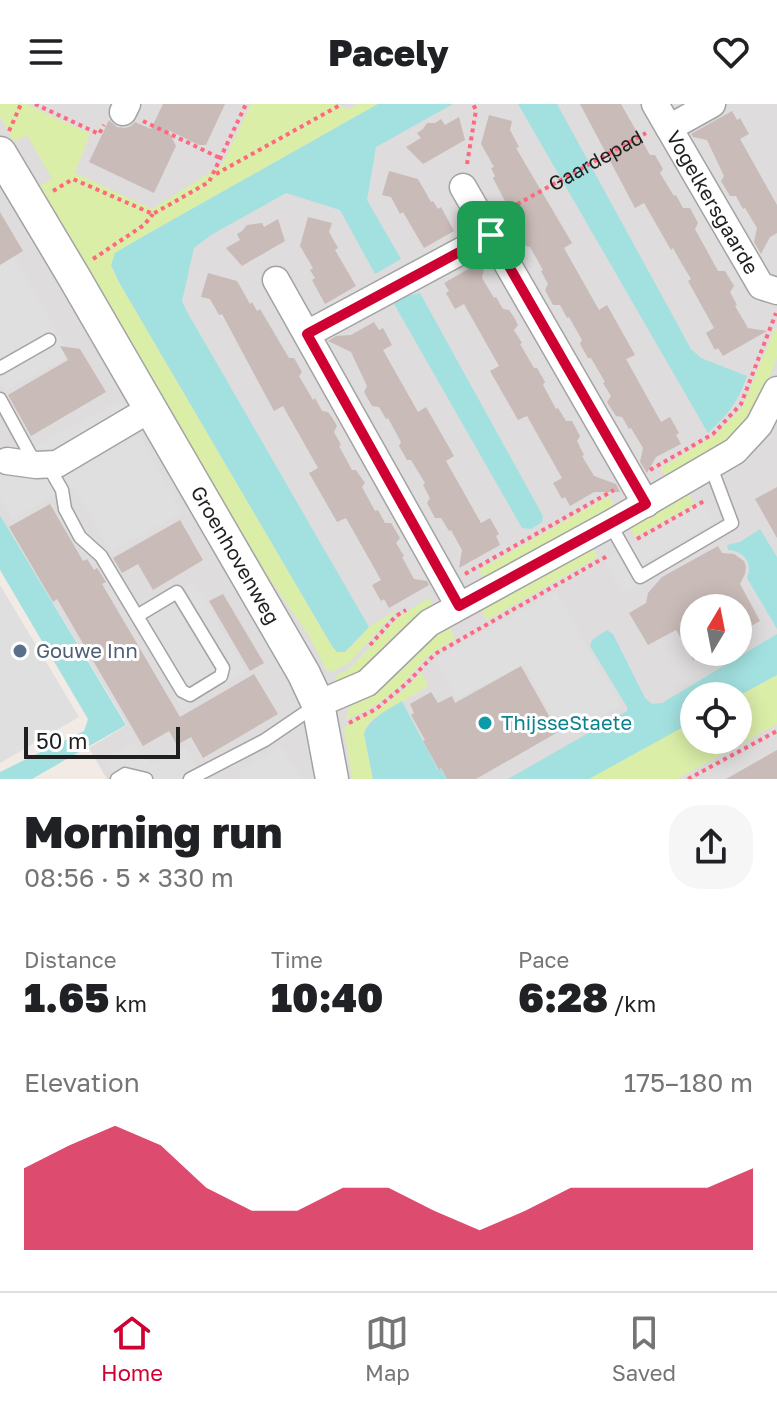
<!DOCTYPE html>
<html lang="en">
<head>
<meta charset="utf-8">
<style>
  body { margin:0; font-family:"Golos Text",sans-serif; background:#f6f6f6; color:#202124; height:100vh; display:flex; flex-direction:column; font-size:30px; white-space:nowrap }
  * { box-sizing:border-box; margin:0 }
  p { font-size:26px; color:#757577 }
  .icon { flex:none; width:44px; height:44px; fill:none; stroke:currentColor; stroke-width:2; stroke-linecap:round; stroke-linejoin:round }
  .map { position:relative; height:675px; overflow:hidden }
  .drawer { display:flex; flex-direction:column; background:#fff; flex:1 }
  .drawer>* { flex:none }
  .needle { width:52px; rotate:10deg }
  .tools { position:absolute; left:680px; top:490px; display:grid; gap:16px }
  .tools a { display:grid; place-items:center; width:72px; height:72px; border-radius:50%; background:#fff; box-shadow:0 4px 20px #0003; font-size:40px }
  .scale { position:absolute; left:24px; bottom:20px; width:156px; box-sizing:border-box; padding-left:8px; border:4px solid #1f1f1f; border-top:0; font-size:22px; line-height:28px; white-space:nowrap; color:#1f1f1f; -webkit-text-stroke:6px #fff; paint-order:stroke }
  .pin { position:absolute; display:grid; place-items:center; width:68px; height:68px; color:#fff; margin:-34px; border-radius:16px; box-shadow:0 4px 12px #0006 }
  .round { display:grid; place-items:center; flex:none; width:84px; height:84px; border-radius:32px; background:#f6f6f6 }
  .overview { display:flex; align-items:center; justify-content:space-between; height:136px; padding:0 24px }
  h1 { font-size:44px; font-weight:800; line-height:60px }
  .figures { display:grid; grid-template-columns:repeat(3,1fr); gap:12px; height:136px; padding:8px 24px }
  .figures div { display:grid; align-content:center }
  .figures b { font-size:40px; font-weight:800 }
  .figures small { font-size:22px; font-weight:400 }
  .figures p { font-size:22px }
  .chart { height:224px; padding:16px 24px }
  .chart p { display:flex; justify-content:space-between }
  .chart svg { width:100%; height:144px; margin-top:8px; fill:#cf0032; opacity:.7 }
  header { display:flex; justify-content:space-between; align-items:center; height:104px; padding:0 24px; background:#fff; font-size:36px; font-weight:800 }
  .tab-bar { display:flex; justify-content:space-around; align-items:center; height:112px; border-top:2px solid #e0e0e0; background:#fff; font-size:22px; color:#757577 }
  .tab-bar a { display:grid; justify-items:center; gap:4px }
  .tab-bar .selected { color:#cf0032 }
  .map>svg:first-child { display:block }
</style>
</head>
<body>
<header><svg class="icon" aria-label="menu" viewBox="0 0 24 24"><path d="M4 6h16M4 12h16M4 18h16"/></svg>Pacely<svg class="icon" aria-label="heart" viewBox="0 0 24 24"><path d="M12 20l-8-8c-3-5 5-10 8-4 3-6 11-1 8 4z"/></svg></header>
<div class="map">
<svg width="777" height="675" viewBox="0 0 777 675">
  <rect width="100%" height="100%" fill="#f1eae5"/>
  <path fill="#dedcdd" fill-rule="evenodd" d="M0 0H777V577L738 599V592H694V625L607 675H107L89 644 127 621 0 411ZM694 504H738V548H694Z
    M777 585V675H616L694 636H738Z"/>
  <path fill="#dbeea8" d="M0 0H26L90 30 75 69 152 105 222 61 251 0H337L348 5 358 0H378L137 136 111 161 120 180 332 542 338 548 352 542 369 523 398 505 349 559 332 568 326 565 308 530 269 474 38 83 52 75 27 31 14 38 0 12Z
    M775 224 777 225V254L756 308 727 340 667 375 661 364 714 332 742 304Z
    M687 387 694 400 635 433 628 421Z
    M609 392 615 403 485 477 479 466Z
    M591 443 598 453 487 516 480 503Z
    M429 494 436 507 370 565 344 580 334 573 349 565 400 512Z
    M449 522 455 535 429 551 402 580 385 595 364 608 345 616 352 597 419 540Z
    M422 568 428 582 372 616 366 623 364 630 373 675H352L344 624C354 614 371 611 383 602 398 592 410 580 422 568Z
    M777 571V620L677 675H589L694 617V636H738V592Z"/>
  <path fill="#dfdfdf" d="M12 147 70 252 5 287 0 278V154Z
    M120 296 182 409 110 448 74 382 12 415 0 393V361Z
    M703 398 715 419 635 464 643 478 623 490 603 456Z
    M194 477 247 568 182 605 129 514Z
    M0 481 79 613 0 659Z
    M556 487 621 602 563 633 525 560 457 595 435 555Z
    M133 639 151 660 170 649 186 643 203 675H116L103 655Z
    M281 642 302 675H241L237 669Z"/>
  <path fill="#a3e1e0" d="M378 0H453L376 43 367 96 401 155 375 170 340 106 286 89 211 131 194 144 182 197 186 206 369 523 345 548H337L332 542 120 180 111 161 115 149 137 136Z
    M518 0H557L691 245 701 254 747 272C737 300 729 309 708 329Z
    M420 189 543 412 542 418 531 425 522 424 394 200 406 192Z
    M0 411 126 621 32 675H0V668L84 627 88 615 0 466Z
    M760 425 777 453V525L747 474C753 458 744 447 728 446L727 441 740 438Z
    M607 526 613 530 645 594 652 600 662 599 777 530V571L738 592H694V617L589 675H508L627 607V603L590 542 592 536Z
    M402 597 438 666 441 665 447 675H373L364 630C370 613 388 606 402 597Z"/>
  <path fill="#c9bbb8" d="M163 0H225L206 41H199L168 26 176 42 154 89 89 58 109 16 117 23 125 24 131 22 135 18 151 25Z
    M580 0H621L650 51H655L663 65 660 69 674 92 676 91 683 104H690L698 119 695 125 718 167H725L734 182 730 188 737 201 735 202 748 224 767 227 723 252 718 244 715 246 706 229 714 224 688 177 691 175 682 160 673 144 671 146 644 99 635 104Z
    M732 7 737 16 740 14 749 30 740 35 777 101V129L770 133 761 150 754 138 757 124 745 104 743 105 736 92H730L721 77 724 72 707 36 693 33 691 30Z
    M489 11 512 17 510 26 519 43 516 44 572 139 564 144 599 206 607 201 635 251 626 255 661 318 670 313 679 329 676 331 681 340 656 353 647 369 640 358 643 344 631 324 629 325 622 313 616 312 607 298 611 292 603 279 605 278 591 254H588L580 240 582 236 569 213 567 214 560 201H553L545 186 548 180 541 167 543 166 530 143 525 142 517 128 519 124 493 74 495 72 491 64 494 63 481 40Z
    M459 13 465 36 423 60 406 43 421 34 417 29 423 25 427 19H435L441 15 445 21Z
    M389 67 418 75 431 98 433 97 438 105 441 103 454 127 424 144 403 108 400 110 391 93 382 91Z
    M0 108 23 147 0 161Z
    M308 113 332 119 329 128 338 144 335 146 356 182 325 200 312 176 315 174 310 166 313 164 300 142Z
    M278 115 285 137 242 162 226 144 240 136 237 130 242 127 247 121 262 119 264 123Z
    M486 155 482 174 494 194 496 193 503 205 509 206 514 213 518 221 514 226 522 239 520 240 534 264H537L545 278 543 281 556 305 558 304 566 317H572L580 332 577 337 584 351 582 352 594 372 616 380 620 388H594L570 402 565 393 562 395 553 379 562 374 527 312 518 316 490 267 499 262 464 200 455 205 446 189 449 187 444 179Z
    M208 169 237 177 250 200 252 198 257 207 260 205 289 254H294L302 268 299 272 313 296 315 294 322 307 328 308 333 315 337 322 334 328 341 341 339 342 352 366H356L365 379 362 383 375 407 378 406 385 419H391L400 434 396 439 404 452 402 453 414 475 427 477 429 481 389 504 384 495 381 497 372 481 381 476 346 414 337 418 309 369 318 364 283 302 274 307 222 210 219 211 210 195 201 193Z
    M374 218 379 226 383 224 392 241 383 246 418 308 426 303 454 352 446 357 481 419 490 414 499 430 496 432 500 441 459 464 462 446 451 426 449 427 441 414H435L427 399 430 394 423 381 425 379 411 356H407L399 342 401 338 388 314 386 315 379 303 372 302 364 288 367 282 351 248 328 237 336 232 351 231Z
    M60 242 80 245 106 288 31 332 8 291 68 256Z
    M777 383V434L755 395Z
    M50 400 83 457 87 455 94 466 97 464 106 478 102 480 180 613 254 570 278 610 203 654 191 633 177 641 169 627 143 642 57 495 53 498 9 423Z
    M180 416 203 456 153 486 138 460 122 469 113 454Z
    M718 442 722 449 734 450 744 457 746 463 745 470 740 480 760 517 738 529V504H694V557L676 526 648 541 629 509 646 499 648 489 662 473Z
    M223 490 264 559 250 567 209 497Z
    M521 562 558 628 476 675H447L441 664 439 666 423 637 425 636 411 611 414 609 410 600 431 588 438 599 452 592 455 599Z
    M777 646V675H726Z"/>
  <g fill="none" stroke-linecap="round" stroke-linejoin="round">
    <g stroke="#a3a3a3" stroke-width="15">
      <path id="service" d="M0 264 49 236
        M0 295 36 361
        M47 360 62 386 65 405 80 433 101 452 182 587 190 591 221 572 223 564 177 488 137 512
        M610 420 640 473 732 419 711 363
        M117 675 125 670 146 675
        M190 675 265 636 315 602"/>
    </g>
    <g stroke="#a3a3a3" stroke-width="29">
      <g id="minor">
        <path id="s2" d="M655 0 761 182 777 187"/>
        <path d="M123 8 127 0"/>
        <path d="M669 24 712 0"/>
        <path d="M463 83 646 400"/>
        <path d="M276 176 459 502"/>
        <path d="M307 230 491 131"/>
        <path d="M7 357 36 361 57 360 150 305"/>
        <path d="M318 600 367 579 429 519 610 420 735 347 759 321 777 286"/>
      </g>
    </g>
    <g stroke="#a3a3a3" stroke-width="35">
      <g id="tertiary">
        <path id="s3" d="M0 49 74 173 304 570 318 600 332 675"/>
      </g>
    </g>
    <g stroke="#ff687d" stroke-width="4" stroke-dasharray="4 4" stroke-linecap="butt">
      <path d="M35 0 99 30 104 21"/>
      <path d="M143 17 222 55"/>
      <path d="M9 27 21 0"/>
      <path d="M467 60 476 6 473 0"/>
      <path d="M216 70 342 0"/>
      <path d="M53 87 73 75 153 110 209 78 246 0"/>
      <path id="s1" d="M503 108 646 29"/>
      <path d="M93 155 144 121 153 110"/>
      <path d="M650 366 713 330 741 300 776 209"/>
      <path d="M637 435 706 396"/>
      <path d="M465 470 614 386"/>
      <path d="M370 541 396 512 406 506"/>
      <path d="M349 619 376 605 407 579 435 550 609 451"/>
      <path d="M688 675 777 627"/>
    </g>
    <use href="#service" stroke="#fff" stroke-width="12"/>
    <use href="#minor" stroke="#fff" stroke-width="26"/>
    <use href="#tertiary" stroke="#fff" stroke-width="32"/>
  </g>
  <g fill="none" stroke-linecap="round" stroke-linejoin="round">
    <g stroke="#fff" stroke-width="16">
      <path id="route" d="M491 131 646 400 459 502 307 230Z"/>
    </g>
    <use href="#route" stroke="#cf0032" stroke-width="10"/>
  </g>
  <circle fill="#5c6f8a" stroke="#fff" stroke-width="3" cx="20" cy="547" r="8"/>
  <circle fill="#0f9aa8" stroke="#fff" stroke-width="3" cx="485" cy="619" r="8"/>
  <g text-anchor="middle" stroke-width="6" stroke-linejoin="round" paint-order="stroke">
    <g font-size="20" fill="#1f1f1f" stroke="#fff">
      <text dy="7" stroke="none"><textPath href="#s1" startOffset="106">Gaardepad</textPath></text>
      <text dy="7" stroke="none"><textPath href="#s2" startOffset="114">Vogelkersgaarde</textPath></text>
      <text dy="7" stroke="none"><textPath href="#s3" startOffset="466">Groenhovenweg</textPath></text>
    </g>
    <g font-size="20" fill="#4e5e75" stroke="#fff" text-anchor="start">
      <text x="36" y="554">Gouwe Inn</text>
    </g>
    <g font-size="20" fill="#0d838f" stroke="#fff" text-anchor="start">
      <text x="501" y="626">ThijsseStaete</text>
    </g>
  </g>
</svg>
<div class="tools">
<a><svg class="needle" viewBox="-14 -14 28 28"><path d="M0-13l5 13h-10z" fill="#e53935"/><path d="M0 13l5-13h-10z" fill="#757577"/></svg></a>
<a><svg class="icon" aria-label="locate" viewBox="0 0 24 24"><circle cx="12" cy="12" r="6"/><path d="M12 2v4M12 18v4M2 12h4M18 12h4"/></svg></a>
</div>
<div class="scale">50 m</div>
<div class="pin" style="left:491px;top:131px;background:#1e9e55"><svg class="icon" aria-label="arrive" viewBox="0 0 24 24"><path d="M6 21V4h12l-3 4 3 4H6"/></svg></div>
</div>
<section class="drawer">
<div class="overview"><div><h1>Morning run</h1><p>08:56 · 5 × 330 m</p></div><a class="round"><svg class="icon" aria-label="share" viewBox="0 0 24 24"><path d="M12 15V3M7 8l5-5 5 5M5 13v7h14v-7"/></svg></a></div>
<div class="figures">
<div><p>Distance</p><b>1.65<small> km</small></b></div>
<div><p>Time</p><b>10:40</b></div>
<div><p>Pace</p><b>6:28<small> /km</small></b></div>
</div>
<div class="chart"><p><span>Elevation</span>175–180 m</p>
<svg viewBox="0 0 160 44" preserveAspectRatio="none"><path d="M0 44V19L10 12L20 6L30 12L40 25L50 32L60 32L70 25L80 25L90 32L100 38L110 32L120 25L130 25L140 25L150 25L160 19V44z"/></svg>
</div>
</section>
<nav class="tab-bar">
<a class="selected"><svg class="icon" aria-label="home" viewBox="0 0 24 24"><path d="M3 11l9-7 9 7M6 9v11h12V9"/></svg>Home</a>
<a><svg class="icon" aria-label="map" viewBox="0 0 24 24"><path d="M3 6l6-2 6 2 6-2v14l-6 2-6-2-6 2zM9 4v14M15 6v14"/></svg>Map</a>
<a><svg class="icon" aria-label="saved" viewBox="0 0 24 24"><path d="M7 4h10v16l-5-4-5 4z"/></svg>Saved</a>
</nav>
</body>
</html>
